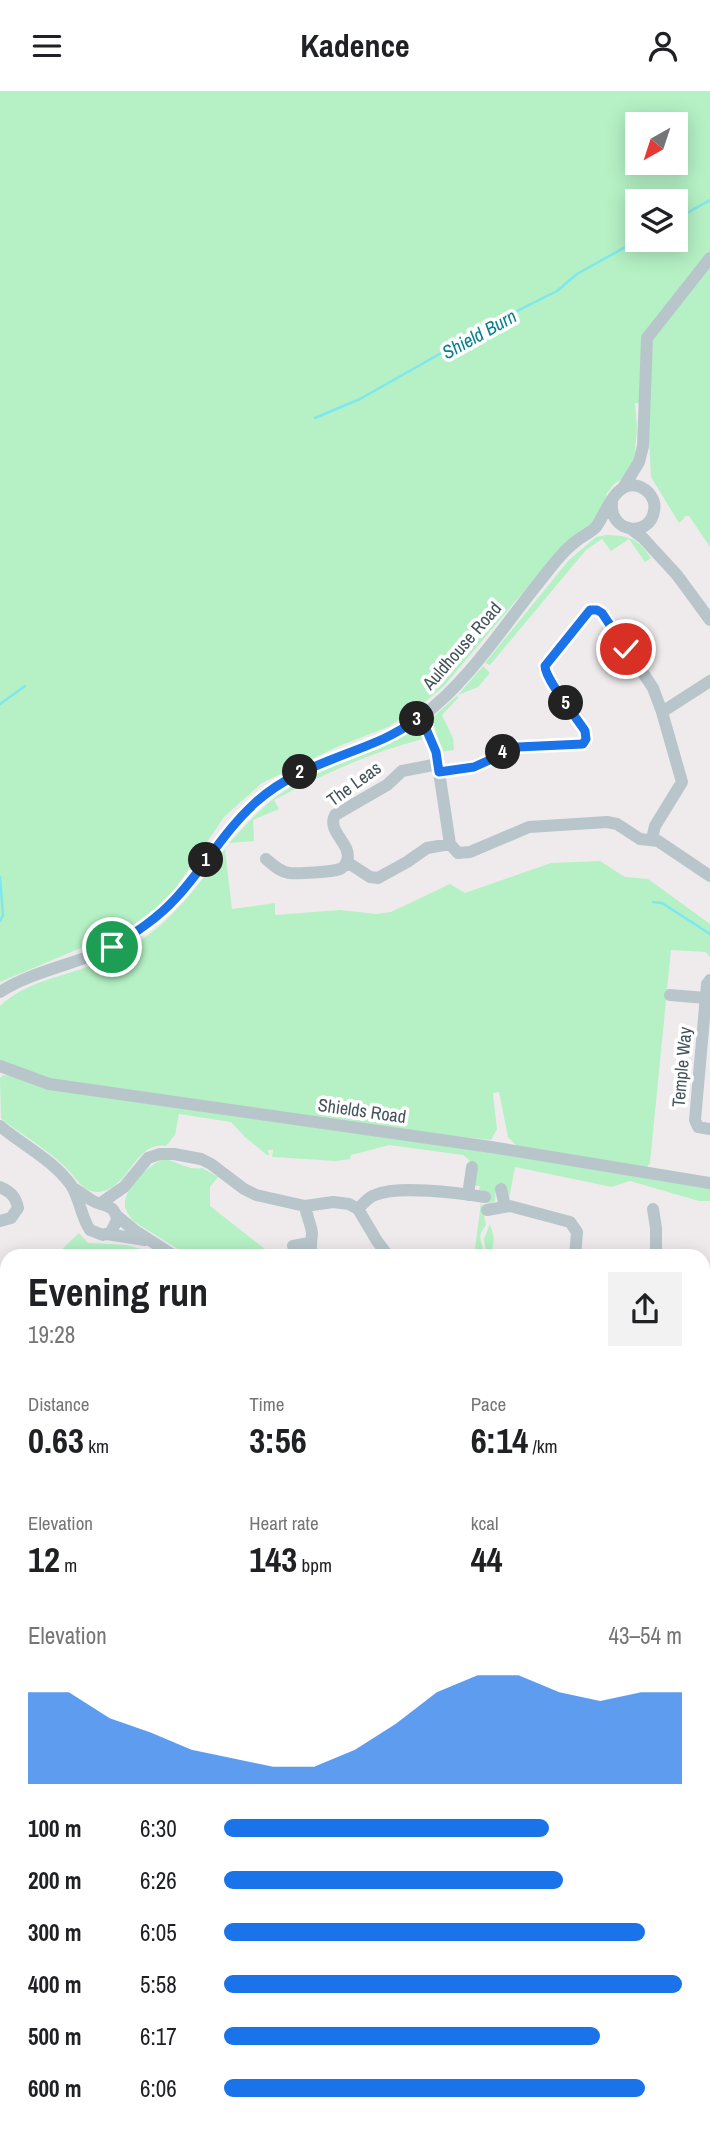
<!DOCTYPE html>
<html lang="en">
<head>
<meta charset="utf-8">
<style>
  body { margin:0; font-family:"Archivo Narrow",sans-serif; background:#f2f2f2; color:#202124; height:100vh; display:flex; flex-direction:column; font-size:26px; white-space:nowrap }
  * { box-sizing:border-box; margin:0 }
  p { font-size:23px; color:#757577 }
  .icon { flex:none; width:38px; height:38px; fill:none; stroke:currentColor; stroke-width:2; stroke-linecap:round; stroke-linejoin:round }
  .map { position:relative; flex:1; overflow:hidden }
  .panel { position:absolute; left:0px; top:1158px; width:710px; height:884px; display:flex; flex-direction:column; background:#fff; border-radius:21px 21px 0 0; box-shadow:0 4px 18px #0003 }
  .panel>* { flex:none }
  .needle { width:46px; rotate:219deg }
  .tools { position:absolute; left:625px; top:21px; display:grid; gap:14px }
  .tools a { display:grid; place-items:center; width:63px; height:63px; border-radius:0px; background:#fff; box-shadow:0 4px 18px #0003; font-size:35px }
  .pin { position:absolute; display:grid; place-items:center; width:60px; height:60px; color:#fff; margin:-30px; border:4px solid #fff; border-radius:50%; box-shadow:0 2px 7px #0007 }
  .km { position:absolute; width:35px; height:35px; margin:-18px; border-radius:50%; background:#222; color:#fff; font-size:19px; line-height:35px; text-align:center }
  .round { display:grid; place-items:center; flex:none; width:74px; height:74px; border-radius:0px; background:#f2f2f2 }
  .overview { display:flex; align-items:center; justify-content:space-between; height:119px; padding:0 28px }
  h1 { font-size:38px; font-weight:700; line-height:52px }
  .metrics { display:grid; grid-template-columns:repeat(3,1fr); gap:10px; height:119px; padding:7px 28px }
  .metrics div { display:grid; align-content:center }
  .metrics b { font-size:35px; font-weight:700 }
  .metrics small { font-size:19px; font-weight:400 }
  .metrics p { font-size:19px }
  .chart { height:196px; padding:14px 28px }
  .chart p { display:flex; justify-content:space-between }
  .chart svg { width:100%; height:126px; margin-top:7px; fill:#1a73e8; opacity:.7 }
  ul { padding:0 28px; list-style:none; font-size:23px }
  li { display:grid; grid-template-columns:112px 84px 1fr; align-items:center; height:52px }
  li i { height:18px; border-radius:9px; background:#1a73e8 }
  header { display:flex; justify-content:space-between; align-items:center; height:91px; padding:0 28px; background:#fff; font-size:32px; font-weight:700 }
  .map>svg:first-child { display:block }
</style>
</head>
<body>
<header><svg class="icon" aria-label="menu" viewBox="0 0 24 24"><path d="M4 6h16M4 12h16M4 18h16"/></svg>Kadence<svg class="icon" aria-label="person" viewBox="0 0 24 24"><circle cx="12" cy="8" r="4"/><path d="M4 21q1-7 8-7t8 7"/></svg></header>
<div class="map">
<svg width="710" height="2042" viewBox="0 0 710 2042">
  <rect width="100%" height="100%" fill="#efebec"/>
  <path fill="#b5f1c5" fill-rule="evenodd" d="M0 0H710V456L689 425H686L679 432 651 386 647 313 635 312 637 336 634 373 626 385 614 393 607 402 604 418 596 430 556 462 444 595 418 617 388 636 339 655 262 692 224 726 157 825 0 891ZM637 33H676V72H637ZM637 110H676V149H637Z
    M607 444C631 445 638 448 651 467L645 471 629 448 611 460 602 448 586 459 490 574 485 572 569 469 596 446Z
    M483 575 490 582 478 596 458 604V607L442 624 453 647 454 659 441 661 432 627 458 604Z
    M415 639 420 640 423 648C371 661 322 684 274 709L279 718 253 729 254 750 229 752C246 734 263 714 283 701 324 675 373 663 415 639Z
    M225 758 232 818 275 812V824L340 819 376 823 391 821 450 793 465 802 551 772 600 770 625 786 648 788 710 833V866L706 861 671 859 650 1072 647 1076 518 1056 508 1046 499 1001 493 1002 497 1038 491 1049 377 1036 44 988 0 970V915C26 890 66 885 98 872 158 849 189 807 225 758Z
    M3 984 710 1095V1110H699L630 1090 612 1096 515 1076 509 1108 496 1095 495 1110 488 1113 486 1111 485 1100 479 1099 480 1095 473 1094 475 1074 463 1064 389 1054 351 1064 350 1068 336 1070 272 1066 273 1059H268L269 1064H267L245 1046 231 1031 179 1023 175 1044 166 1055C132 1049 127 1109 91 1100 83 1098 76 1088 71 1082 52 1061 24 1045 1 1028L0 987Z
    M164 1068C177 1070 189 1080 202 1077L218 1086 210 1096V1115L274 1165H189L133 1130C130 1125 126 1121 125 1115 123 1098 149 1073 164 1068Z
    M481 1111 486 1134C474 1149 485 1151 483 1165L474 1166Z
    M490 1133 494 1147 491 1165H487L484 1148Z
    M79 1142 88 1152 127 1154 165 1165 51 1166 57 1163Z
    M0 1206H7V1276L0 1269Z
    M704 1443 708 1444 710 1587 704 1586Z
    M0 1579 7 1589V1647L0 1637Z
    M710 1590V1640L704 1639V1591Z
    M0 1957 7 1969V1996L0 1994Z"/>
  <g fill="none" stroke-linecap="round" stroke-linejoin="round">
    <path stroke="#7fe7f0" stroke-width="2.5" d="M676 128 710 109
      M315 327 360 308 503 227 557 200 577 183 638 149
      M0 613 25 595
      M0 786 3 824 0 830
      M653 811 662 812 710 843
      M704 1624 710 1625"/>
    <path stroke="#b8c6cc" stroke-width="12" d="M623 397 639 371 643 355 647 247 710 167
      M631 438 643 447 677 484 710 529
      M421 626 436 661 450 753 458 762 470 761 529 736 607 731 617 733 640 748 658 750 710 785
      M439 681 474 675 518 656 583 653 585 650C589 633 552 596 544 577L590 519H597L606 526 653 597 662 621
      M652 748 655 735 682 691 662 621 710 590
      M266 768C273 774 280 781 289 782 299 783 331 781 340 778 343 777 346 773 347 770 353 753 326 741 335 724L387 694 402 680 438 673
      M347 771 370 786 378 787 407 771 427 757 450 753
      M710 889 707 893 695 1029 698 1036 710 1038
      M0 901C30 882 66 875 98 862 119 853 139 840 156 826 205 786 228 725 282 691 326 664 380 657 421 626 467 592 501 539 536 495 549 479 562 460 579 448 585 444 591 441 596 436 607 421 615 389 638 395 644 397 648 400 651 405 654 409 655 415 654 420 650 447 609 442 612 412
      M670 904 706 907
      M0 975 49 993 491 1056 710 1092
      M0 1035C24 1055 53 1069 71 1094 80 1108 81 1126 90 1139L103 1144 111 1141 117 1129C115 1113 105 1116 93 1110 86 1106 80 1101 73 1097
      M0 1096C11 1101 16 1106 18 1117L11 1127 0 1130
      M501 1098 505 1116
      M468 1104 472 1076
      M101 1112 124 1096 148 1067 160 1063H174L201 1068 211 1073 244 1098 256 1104 305 1115 333 1111 349 1113 358 1118 377 1150 389 1166
      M305 1115C306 1123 312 1136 312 1143 311 1151 310 1156 312 1166
      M358 1118C363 1113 368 1106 375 1104 398 1094 459 1102 485 1106
      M653 1118 656 1137V1166
      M487 1119 510 1115 570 1131 577 1141 575 1166
      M117 1125 134 1139 176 1166
      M107 1143 145 1149
      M293 1155 309 1152
      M704 1231 710 1230
      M0 1278 7 1285
      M704 1436 710 1437
      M7 1494 5 1502 7 1508
      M704 1682H710
      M0 1703 7 1704
      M0 1729 7 1727
      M704 1772 710 1767
      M0 1804 7 1800
      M704 1827 710 1832
      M0 1873 7 1875
      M704 1961 710 1963
      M704 2009H710
      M370 2035H376
      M553 2035 571 2039 604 2035
      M319 2042 321 2035
      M489 2042 495 2035"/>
  </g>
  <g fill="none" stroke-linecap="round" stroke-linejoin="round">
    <g stroke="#fff" stroke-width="14">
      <path id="route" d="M112 856C135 842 158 827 176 807 204 777 224 740 255 712 292 678 338 668 383 648 396 642 409 634 421 626L436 661 439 681 474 676 518 656 583 653 586 648 585 640C576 626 545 588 545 575L590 519H597L602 522 626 558"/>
    </g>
    <use href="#route" stroke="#1a73e8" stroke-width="9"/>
  </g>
  <g text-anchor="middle" stroke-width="7" stroke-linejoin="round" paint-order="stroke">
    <g font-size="18" fill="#43525a" stroke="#fff">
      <text transform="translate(462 555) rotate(-49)" y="6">Auldhouse Road</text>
      <text transform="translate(354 693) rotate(-36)" y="6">The Leas</text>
      <text transform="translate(682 976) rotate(-85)" y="6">Temple Way</text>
      <text transform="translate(362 1020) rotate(8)" y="6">Shields Road</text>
    </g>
    <g font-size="19" font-style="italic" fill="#07818d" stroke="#fff">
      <text transform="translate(479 243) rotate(-29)" y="7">Shield Burn</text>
    </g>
  </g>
</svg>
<div class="tools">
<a><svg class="needle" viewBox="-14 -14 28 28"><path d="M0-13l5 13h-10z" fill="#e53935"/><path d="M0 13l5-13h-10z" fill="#757577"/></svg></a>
<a><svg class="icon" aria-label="layers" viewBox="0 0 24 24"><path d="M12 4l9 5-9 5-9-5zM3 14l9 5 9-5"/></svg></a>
</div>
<div class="pin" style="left:112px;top:856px;background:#1e9e55"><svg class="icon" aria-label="arrive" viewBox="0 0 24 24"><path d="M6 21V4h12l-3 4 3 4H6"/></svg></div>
<div class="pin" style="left:626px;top:558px;background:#d93025"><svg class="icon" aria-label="check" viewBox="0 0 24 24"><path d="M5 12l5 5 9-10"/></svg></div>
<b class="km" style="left:206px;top:769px">1</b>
<b class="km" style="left:300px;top:681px">2</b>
<b class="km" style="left:417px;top:628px">3</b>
<b class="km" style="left:503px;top:661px">4</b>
<b class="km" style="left:566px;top:612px">5</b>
<section class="panel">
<div class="overview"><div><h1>Evening run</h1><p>19:28</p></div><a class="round"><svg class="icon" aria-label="share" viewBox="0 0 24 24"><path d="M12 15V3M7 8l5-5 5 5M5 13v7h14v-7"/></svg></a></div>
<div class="metrics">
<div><p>Distance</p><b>0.63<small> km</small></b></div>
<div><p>Time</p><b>3:56</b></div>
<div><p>Pace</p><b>6:14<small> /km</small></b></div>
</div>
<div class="metrics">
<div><p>Elevation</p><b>12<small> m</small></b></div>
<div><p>Heart rate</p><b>143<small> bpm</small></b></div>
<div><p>kcal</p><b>44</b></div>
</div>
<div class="chart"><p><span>Elevation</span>43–54 m</p>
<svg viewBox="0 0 160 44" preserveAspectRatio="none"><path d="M0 44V12L10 12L20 21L30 26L40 32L50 35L60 38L70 38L80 32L90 23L100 12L110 6L120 6L130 12L140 15L150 12L160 12V44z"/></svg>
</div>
<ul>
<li><b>100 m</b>6:30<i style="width:71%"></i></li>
<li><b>200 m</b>6:26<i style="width:74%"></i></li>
<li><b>300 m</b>6:05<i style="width:92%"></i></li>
<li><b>400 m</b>5:58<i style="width:100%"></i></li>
<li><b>500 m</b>6:17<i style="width:82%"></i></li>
<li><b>600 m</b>6:06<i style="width:92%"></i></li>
</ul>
</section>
</div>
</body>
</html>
